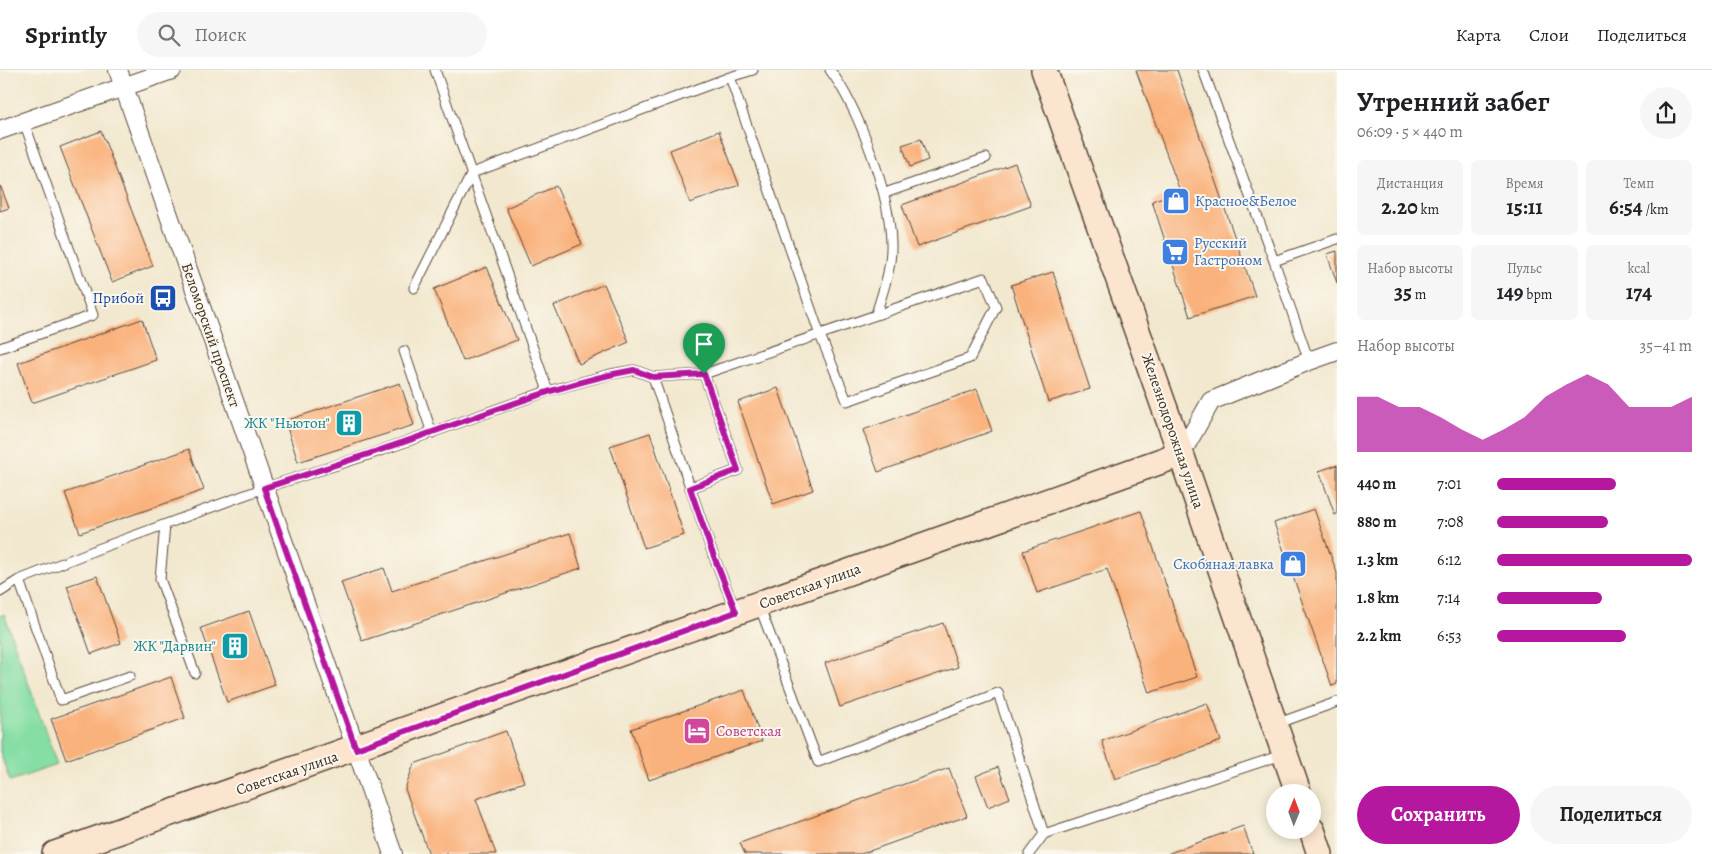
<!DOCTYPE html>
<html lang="ru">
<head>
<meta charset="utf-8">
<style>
  body { margin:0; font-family:Alegreya,serif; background:#f6f6f6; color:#202124; height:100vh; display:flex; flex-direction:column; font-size:19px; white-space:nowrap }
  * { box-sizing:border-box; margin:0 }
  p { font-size:16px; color:#757577 }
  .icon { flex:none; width:28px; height:28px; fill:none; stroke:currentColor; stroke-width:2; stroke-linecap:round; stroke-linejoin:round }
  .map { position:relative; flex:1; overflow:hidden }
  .drawer { display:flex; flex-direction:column; background:#fff; width:375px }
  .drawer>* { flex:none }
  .needle { width:32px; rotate:1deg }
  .fabs { position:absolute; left:1266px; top:714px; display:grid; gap:10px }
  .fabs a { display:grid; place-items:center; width:55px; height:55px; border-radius:50%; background:#fff; box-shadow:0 2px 12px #0003; font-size:25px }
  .pin { position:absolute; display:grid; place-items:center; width:42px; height:42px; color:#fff; margin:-51px -21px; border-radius:50% 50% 50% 0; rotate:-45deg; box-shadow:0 0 5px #0007 }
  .pin .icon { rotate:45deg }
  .round { display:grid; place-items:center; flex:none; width:52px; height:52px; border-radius:26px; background:#f6f6f6 }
  .summary { display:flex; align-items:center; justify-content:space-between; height:85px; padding:0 20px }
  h1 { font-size:28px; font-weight:600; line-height:38px }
  .figures { display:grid; grid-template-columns:repeat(3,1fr); gap:8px; height:85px; padding:5px 20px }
  .figures div { display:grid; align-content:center; border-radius:8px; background:#f6f6f6; text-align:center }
  .figures b { font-size:21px; font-weight:600 }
  .figures small { font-size:14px; font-weight:400 }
  .figures p { font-size:14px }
  .chart { height:140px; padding:10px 20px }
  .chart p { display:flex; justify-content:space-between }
  .chart svg { width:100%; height:90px; margin-top:5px; fill:#b5179e; opacity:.7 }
  .action { display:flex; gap:10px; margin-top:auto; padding:10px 20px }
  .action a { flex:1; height:58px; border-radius:30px; background:#b5179e; color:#fff; font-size:20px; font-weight:600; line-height:58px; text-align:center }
  .action a+a { background:#f6f6f6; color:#202124 }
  ul { padding:0 20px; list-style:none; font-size:16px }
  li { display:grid; grid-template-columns:80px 60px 1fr; align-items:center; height:38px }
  li i { height:12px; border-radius:6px; background:#b5179e }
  header { display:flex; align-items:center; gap:30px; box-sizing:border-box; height:70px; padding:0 25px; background:#fff; border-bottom:1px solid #e0e0e0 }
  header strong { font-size:24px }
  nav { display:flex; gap:28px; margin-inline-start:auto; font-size:18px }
  .search { width:350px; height:45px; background:#f6f6f6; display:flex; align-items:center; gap:12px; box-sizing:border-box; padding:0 18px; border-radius:28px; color:#757577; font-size:19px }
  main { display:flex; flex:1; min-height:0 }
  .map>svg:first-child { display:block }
</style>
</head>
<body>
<header>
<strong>Sprintly</strong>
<div class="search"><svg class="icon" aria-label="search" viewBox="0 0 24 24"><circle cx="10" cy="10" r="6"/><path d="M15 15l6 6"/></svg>Поиск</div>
<nav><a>Карта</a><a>Слои</a><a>Поделиться</a></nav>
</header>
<main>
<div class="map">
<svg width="1337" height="784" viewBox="0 0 1337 784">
  <rect width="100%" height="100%" fill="#fbf7ec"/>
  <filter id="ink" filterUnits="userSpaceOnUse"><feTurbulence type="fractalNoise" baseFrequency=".02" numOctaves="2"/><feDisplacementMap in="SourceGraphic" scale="10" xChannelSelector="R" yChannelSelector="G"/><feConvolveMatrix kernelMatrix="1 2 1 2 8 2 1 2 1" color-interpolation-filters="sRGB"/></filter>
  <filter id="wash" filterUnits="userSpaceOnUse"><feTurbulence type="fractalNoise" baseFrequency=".0096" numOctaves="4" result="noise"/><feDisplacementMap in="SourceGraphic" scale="20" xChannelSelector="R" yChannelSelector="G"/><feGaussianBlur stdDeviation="1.12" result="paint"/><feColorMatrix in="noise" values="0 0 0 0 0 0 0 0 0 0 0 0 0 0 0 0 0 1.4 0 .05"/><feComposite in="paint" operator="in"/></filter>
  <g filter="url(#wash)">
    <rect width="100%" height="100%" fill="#f2e8cf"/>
    <path fill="#85dea4" stroke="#608461" d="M4 544 57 695 10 711 0 682V546Z"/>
    <g id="blocks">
      <path fill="#fab27d" d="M1136 0H1177L1255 226 1190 247 1152 131 1180 121Z
        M101 61 153 196 112 212 60 77Z
        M719 61 739 115 690 133 670 80Z
        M921 69 928 90 910 97 902 75Z
        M1015 93 1031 136 917 177 902 135Z
        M0 115 9 138 0 141Z
        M556 116 582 174 531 196 506 138Z
        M1337 181V213L1327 184Z
        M487 197 517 270 463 291 434 219Z
        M1053 202 1090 319 1048 332 1011 215Z
        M604 214 629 272 579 294 554 236Z
        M142 249 156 290 32 333 18 293Z
        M400 313 414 355 298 392 285 351Z
        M778 318 813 420 773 434 738 332Z
        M977 319 992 361 878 402 863 360Z
        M650 363 684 465 644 478 610 376Z
        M189 379 204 420 80 463 65 423Z
        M1337 395V444L1335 445 1319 401Z
        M1314 439 1337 503V614L1332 616 1274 453Z
        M1141 441 1197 607 1149 623 1107 499 1037 523 1023 481Z
        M570 463 581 498 362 571 341 512 384 498 392 521Z
        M97 506 121 573 91 584 67 516Z
        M249 541 275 615 227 632 201 558Z
        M943 553 958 597 840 637 825 593Z
        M171 607 185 648 66 690 51 649Z
        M744 620 762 671 649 710 631 659Z
        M1207 633 1221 671 1115 709 1102 671Z
        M506 661 524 712 476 729 496 784H429L405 719 414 694Z
        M998 697 1010 728 988 737 976 706Z
        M949 698 967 746 861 784H745L740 773Z
        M1243 756 1253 784H1167Z"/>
    </g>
  </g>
  <g filter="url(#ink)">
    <use href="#blocks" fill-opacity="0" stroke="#564639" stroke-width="1"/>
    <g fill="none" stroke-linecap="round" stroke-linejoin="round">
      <g stroke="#564639" stroke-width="11">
        <path id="lane" d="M435 0 548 321
          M830 0C859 39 890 124 891 173 892 198 883 221 876 244
          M1203 0 1274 191
          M885 123 986 88
          M414 218 472 103 730 7
          M0 278 93 245 24 52
          M404 281 432 363
          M1309 291 1274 191 1337 169
          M653 307 704 304 984 208 996 237 970 288 847 331 820 265 730 7 753 0
          M690 418 738 400 704 304
          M165 455 160 509 195 603
          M19 510 61 630 130 606
          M0 522 19 510 98 479 264 418 371 384 548 321 611 304 634 300 653 307 711 479 735 540
          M759 535 818 692 998 623 1044 764
          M1276 654 1337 632
          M1029 784 1044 764 1282 685"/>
      </g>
      <g stroke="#564639" stroke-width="20">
        <path id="street" d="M118 0 393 784
          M0 60 172 0
          M1181 384 1211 331 1309 291 1337 281"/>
      </g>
      <g stroke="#564639" stroke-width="28">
        <path id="secondary" d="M1044 0 1181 384 1298 722
          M1312 760 1320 784
          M55 784 1181 384"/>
      </g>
      <use href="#lane" stroke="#fff" stroke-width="9"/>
      <use href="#street" stroke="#fff" stroke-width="18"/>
      <use href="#secondary" stroke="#fce5cf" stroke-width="25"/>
    </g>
  </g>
  <g fill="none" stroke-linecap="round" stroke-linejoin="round" filter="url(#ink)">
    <g stroke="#fff" stroke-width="10">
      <path id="route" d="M634 300 653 307 704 304 738 400 690 418 711 479 736 542 356 679 264 418C323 399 383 380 441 359 505 337 567 312 634 300Z"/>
    </g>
    <use href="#route" stroke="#b5179e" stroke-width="6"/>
  </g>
  <defs>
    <g id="shop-square" transform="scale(1.4375)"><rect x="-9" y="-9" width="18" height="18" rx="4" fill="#3f7fe0" stroke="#fbf7ec"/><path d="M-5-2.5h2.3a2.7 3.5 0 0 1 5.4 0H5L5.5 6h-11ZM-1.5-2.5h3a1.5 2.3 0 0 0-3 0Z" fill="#fff"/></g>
    <g id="supermarket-square" transform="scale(1.4375)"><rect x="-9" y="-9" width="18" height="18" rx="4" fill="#3f7fe0" stroke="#fbf7ec"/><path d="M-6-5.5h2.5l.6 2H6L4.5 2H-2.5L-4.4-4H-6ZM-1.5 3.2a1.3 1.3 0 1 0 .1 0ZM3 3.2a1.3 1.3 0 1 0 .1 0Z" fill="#fff"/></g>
    <g id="bus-square" transform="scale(1.4375)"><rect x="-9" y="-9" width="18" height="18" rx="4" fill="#1a4fb4" stroke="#fbf7ec"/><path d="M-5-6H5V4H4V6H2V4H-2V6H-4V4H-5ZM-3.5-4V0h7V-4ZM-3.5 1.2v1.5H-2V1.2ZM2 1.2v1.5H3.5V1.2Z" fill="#fff"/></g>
    <g id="building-square" transform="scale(1.4375)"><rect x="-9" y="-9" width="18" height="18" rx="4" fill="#0f9aa8" stroke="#fbf7ec"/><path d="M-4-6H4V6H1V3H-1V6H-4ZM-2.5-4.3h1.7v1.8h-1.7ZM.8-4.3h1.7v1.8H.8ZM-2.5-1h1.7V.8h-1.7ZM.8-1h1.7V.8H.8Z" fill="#fff"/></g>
    <g id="hotel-square" transform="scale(1.4375)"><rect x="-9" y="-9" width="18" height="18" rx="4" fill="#d1479c" stroke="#fbf7ec"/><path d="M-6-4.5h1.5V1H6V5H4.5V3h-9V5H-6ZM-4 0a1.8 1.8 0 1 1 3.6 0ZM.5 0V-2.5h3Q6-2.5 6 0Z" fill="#fff"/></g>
  </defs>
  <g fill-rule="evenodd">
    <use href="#shop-square" x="1176" y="131"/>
    <use href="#supermarket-square" x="1175" y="182"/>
    <use href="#bus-square" x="163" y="228"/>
    <use href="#building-square" x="349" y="353"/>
    <use href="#shop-square" x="1293" y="494"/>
    <use href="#building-square" x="235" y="576"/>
    <use href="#hotel-square" x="697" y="661"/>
  </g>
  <g text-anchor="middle" stroke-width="4" stroke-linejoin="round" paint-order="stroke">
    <g font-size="15" fill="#366cbe" stroke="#fbf7ec" text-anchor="start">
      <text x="1195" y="136">Красное&amp;Белое</text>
      <text x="1194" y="178">Русский<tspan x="1194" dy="17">Гастроном</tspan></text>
      <text x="1274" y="499" text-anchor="end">Скобяная лавка</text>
    </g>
    <g font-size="15" fill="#164399" stroke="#fbf7ec" text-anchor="end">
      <text x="144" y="233">Прибой</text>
    </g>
    <g font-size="15" fill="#3b2a1e" stroke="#fbf7ec">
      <text transform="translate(211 265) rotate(71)" y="5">Беломорский проспект</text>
      <text transform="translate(1173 361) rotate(71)" y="5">Железнодорожная улица</text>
      <text transform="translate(810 516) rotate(-20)" y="5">Советская улица</text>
      <text transform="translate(287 703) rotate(-19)" y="5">Советская улица</text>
    </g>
    <g font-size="15" fill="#0d838f" stroke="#fbf7ec" text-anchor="end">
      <text x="330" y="358">ЖК "Ньютон"</text>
      <text x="216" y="581">ЖК "Дарвин"</text>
    </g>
    <g font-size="15" fill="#b23c85" stroke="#fbf7ec" text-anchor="start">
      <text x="716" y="666">Советская</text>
    </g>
  </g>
</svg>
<div class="fabs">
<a><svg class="needle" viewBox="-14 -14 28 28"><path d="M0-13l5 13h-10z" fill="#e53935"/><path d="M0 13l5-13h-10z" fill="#757577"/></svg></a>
</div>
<div class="pin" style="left:704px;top:304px;background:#1e9e55"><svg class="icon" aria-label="arrive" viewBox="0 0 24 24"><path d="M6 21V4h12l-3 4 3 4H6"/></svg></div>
</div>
<section class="drawer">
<div class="summary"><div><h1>Утренний забег</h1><p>06:09 · 5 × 440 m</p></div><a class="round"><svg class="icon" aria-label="share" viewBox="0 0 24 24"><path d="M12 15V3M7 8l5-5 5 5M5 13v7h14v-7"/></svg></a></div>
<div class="figures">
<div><p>Дистанция</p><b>2.20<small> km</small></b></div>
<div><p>Время</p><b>15:11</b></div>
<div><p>Темп</p><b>6:54<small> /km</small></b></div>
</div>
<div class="figures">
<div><p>Набор высоты</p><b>35<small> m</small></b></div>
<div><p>Пульс</p><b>149<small> bpm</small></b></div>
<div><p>kcal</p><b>174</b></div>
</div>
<div class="chart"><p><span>Набор высоты</span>35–41 m</p>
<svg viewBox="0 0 160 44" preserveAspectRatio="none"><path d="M0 44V17L10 17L20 22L30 22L40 27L50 33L60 38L70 33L80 27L90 17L100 11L110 6L120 11L130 22L140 22L150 22L160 17V44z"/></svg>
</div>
<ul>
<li><b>440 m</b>7:01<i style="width:61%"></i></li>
<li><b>880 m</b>7:08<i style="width:57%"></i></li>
<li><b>1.3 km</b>6:12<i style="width:100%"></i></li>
<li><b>1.8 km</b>7:14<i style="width:54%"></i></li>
<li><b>2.2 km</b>6:53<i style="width:66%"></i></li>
</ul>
<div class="action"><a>Сохранить</a><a>Поделиться</a></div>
</section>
</main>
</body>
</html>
